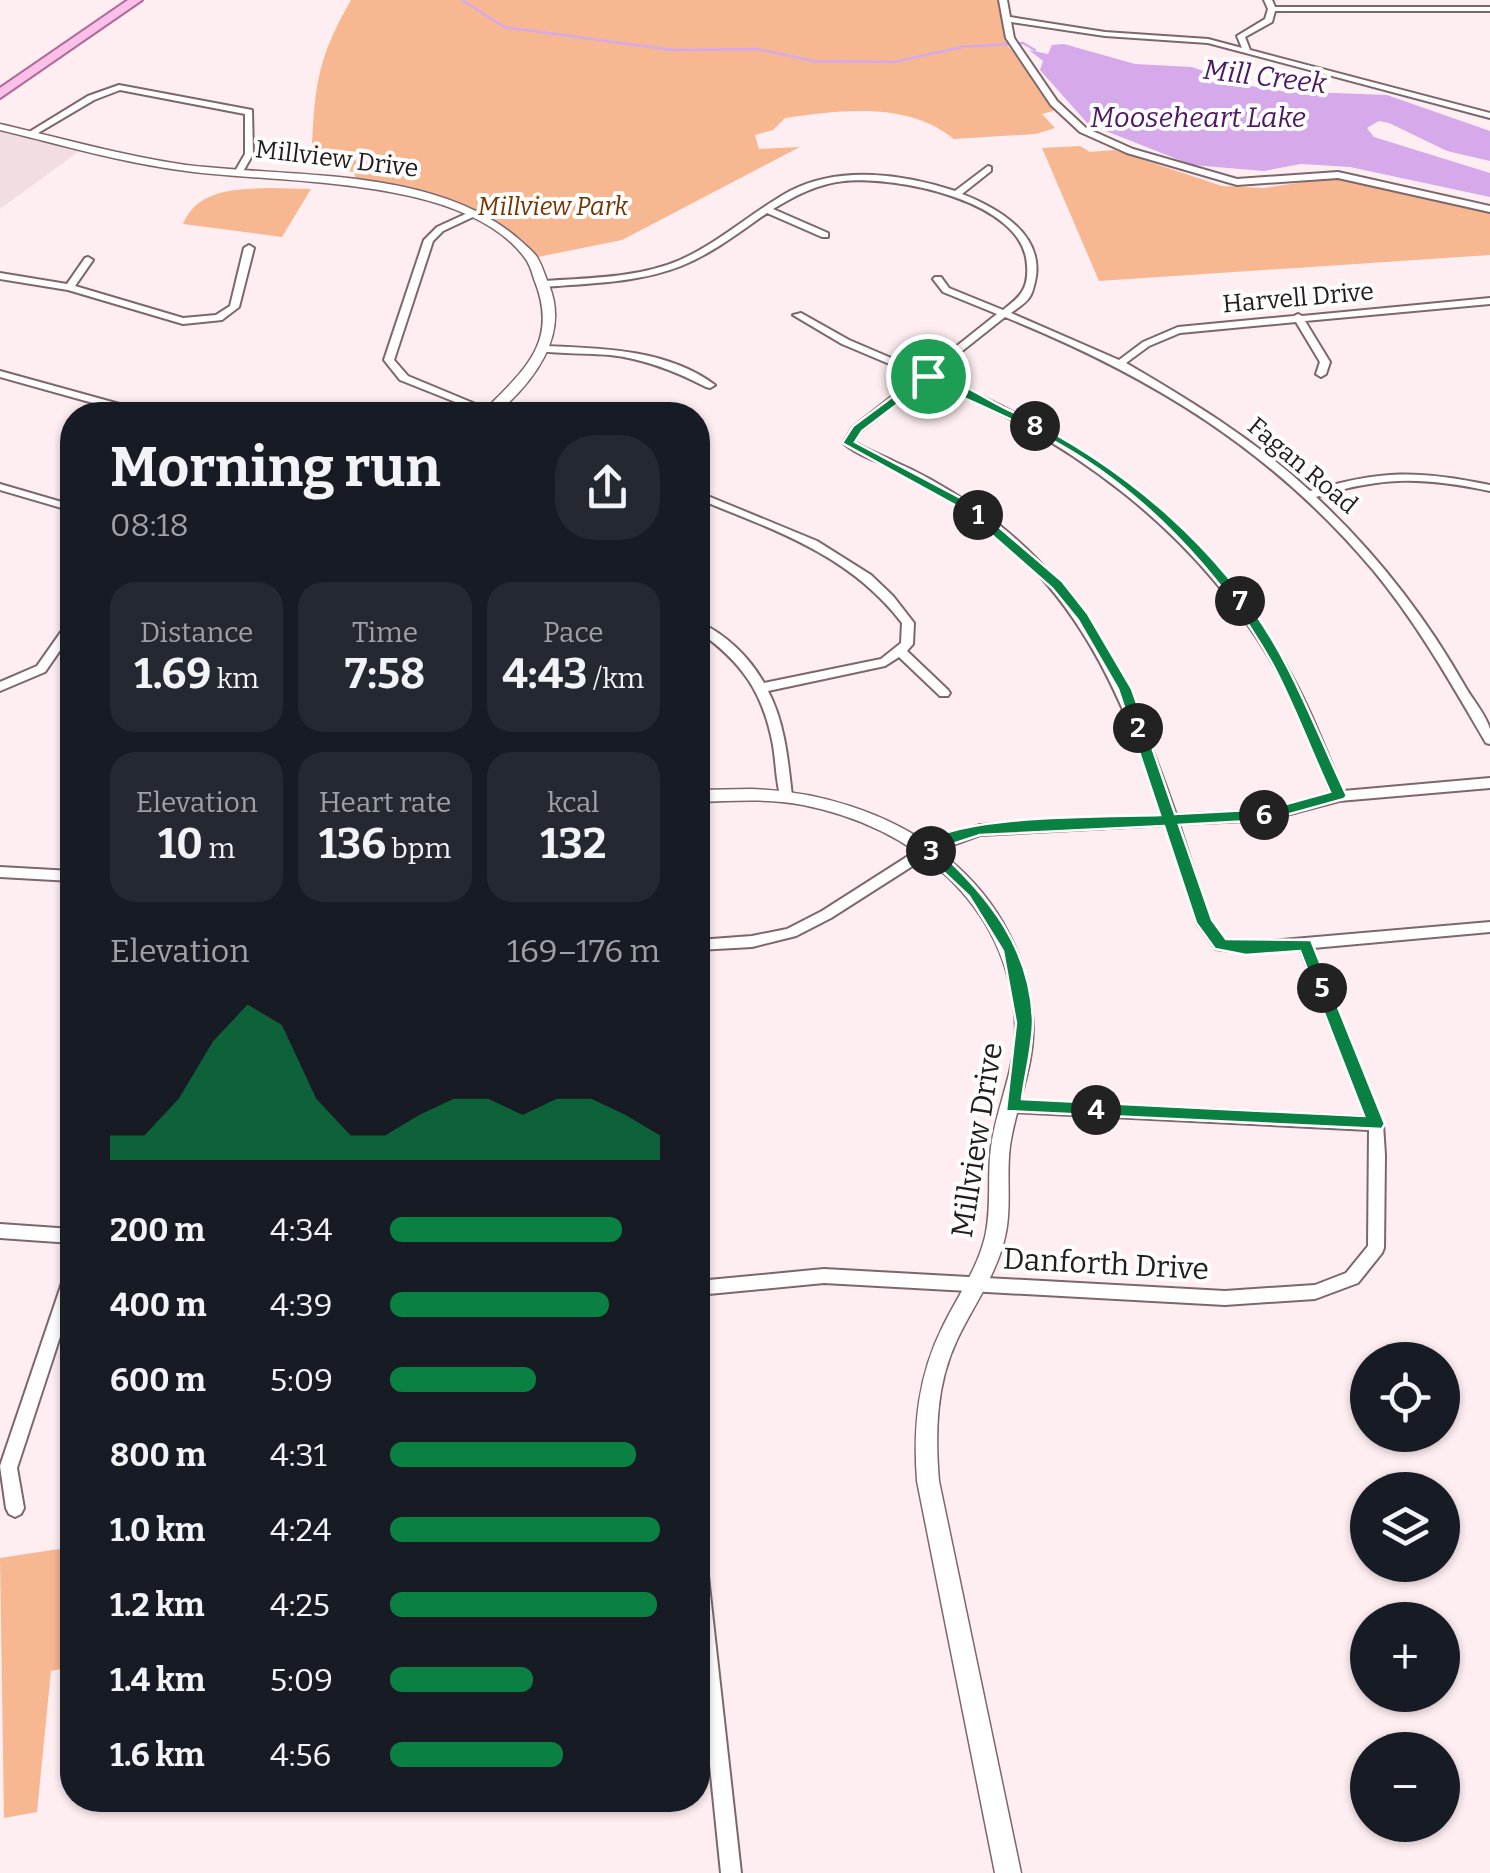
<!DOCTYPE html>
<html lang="en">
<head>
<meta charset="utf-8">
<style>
  body { margin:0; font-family:Bitter,serif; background:#242831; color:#f1f3f6; height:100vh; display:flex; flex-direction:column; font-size:38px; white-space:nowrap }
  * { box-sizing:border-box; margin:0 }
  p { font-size:32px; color:#9ea1a6 }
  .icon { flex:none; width:55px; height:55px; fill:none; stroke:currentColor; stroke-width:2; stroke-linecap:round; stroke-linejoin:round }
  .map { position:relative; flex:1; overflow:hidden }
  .details { position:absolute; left:60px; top:402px; width:650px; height:1410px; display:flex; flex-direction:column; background:#171b24; border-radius:40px; box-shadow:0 2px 8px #0004 }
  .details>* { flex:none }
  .tools { position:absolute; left:1350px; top:1342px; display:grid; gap:20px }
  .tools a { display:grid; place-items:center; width:110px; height:110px; border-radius:50%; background:#171b24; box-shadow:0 2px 8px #0004; font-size:50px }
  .pin { position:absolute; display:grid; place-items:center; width:85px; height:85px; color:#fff; margin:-42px; border:5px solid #fff; border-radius:50%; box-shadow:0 2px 10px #0007 }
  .km { position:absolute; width:50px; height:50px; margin:-25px; border-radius:50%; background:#222; color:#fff; font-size:28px; line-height:50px; text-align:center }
  .round { display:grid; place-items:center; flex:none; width:105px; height:105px; border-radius:40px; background:#242831 }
  .summary { display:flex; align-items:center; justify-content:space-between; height:170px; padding:0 50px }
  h1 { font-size:55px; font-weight:700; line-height:75px }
  .stats { display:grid; grid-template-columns:repeat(3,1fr); gap:15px; height:170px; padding:10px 50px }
  .stats div { display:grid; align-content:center; border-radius:25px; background:#242831; text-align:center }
  .stats b { font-size:42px; font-weight:700 }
  .stats small { font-size:28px; font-weight:400 }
  .stats p { font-size:28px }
  .chart { height:280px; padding:20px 50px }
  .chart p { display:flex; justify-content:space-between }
  .chart svg { width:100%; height:180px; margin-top:10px; fill:#0b8043; opacity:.7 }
  ul { padding:0 50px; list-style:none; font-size:32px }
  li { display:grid; grid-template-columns:160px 120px 1fr; align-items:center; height:75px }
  li i { height:25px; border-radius:12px; background:#0b8043 }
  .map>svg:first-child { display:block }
</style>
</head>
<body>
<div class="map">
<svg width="1490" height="1873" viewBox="0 0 1490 1873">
  <rect width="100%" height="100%" fill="#feeef2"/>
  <path fill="#f2dee2" d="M0 130 81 150 0 209Z"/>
  <path fill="#f7b791" d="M351 0H998L1008 46 1057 110 1042 114 1055 128 1036 134 954 139C908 101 841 110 785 118L773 130 755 135 759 149 800 147 622 240 533 258C479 202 429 197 356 181L354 172 311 167C315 93 313 66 351 0Z
    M1080 146 1090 152 1114 150 1222 186 1264 188 1331 178 1490 211V255L1099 281 1042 148Z
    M270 188 311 189 282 237 183 224C197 189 236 189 270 188Z
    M72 1547V1667L51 1671 37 1812 4 1818 0 1558Z"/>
  <path fill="#d6a9eb" d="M1064 44 1135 64 1192 67 1244 85 1282 91 1387 95 1490 131V161L1447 151 1389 123 1379 121 1367 128 1374 137 1490 173V197L1350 167 1301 164 1264 171 1192 165 1088 124 1040 70 1043 61 1029 50 1048 54 1052 45Z"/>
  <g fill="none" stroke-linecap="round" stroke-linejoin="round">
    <path stroke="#d6a9eb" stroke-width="2.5" d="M462 0 504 27 672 50 757 49 814 61 893 62 963 47 1023 43 1035 50"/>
    <g stroke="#7d676c" stroke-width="4">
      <path id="minor" d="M999 0H1007L1010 17 1105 32 1208 39 1242 48 1237 36 1265 19 1268 9 1264 0H1272L1275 7H1490V11H1275L1272 22 1245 37 1250 50 1490 113V118L1208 43 1105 36 1011 22 1014 38 1057 101 1086 128 1133 149 1237 179 1338 172 1490 206V212L1338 178 1237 185 1127 153 1080 132 1051 105 1006 38Z
        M119 85 252 110 253 154 241 175 234 173 245 154V114L120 90 94 100 33 136 26 134 88 96Z
        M988 166 991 167V171L962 194C996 207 1042 233 1036 276 1035 282 1033 293 1029 298 1025 304 1016 309 1011 313L1119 360 1143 342 1178 327 1294 316 1298 314 1302 316 1490 298V304L1305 321 1330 362 1326 374 1321 377 1316 374 1320 362 1296 322 1180 333 1149 346 1126 363C1191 401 1255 440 1310 491 1381 470 1418 470 1490 485V491C1422 477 1383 476 1316 497 1375 552 1426 617 1466 688 1473 700 1486 715 1490 729 1490 730 1490 743 1490 744L1486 743C1451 683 1417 623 1373 570 1271 449 1151 376 1005 317L932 375C1078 433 1206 528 1286 666 1309 705 1325 749 1343 791L1490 778V788L1339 801 1268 820 1179 824 1210 921 1225 940 1246 943 1490 922V932L1313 948 1383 1124 1385 1155 1384 1248 1382 1253 1358 1283 1315 1299 1225 1305 824 1283 698 1295V1281L824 1269 1225 1291 1315 1285 1346 1273 1368 1246 1369 1130 1012 1112 1007 1110 1005 1106 1007 1102 1012 1100 1366 1117 1300 949 1246 953 1216 949 1197 923 1166 825 980 835 936 851 831 918 796 936 752 947 698 950V940L752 936 787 929 822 911 927 844 980 825 1163 816C1121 691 1076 585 963 509 940 493 915 479 890 467 874 460 856 454 843 443L853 427 918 376 842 344 793 315 801 313 849 340 924 372 997 314 943 292 933 279 935 277H941L949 288 1003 310C1020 297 1029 289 1027 265 1024 200 895 176 844 181 817 184 796 195 773 209L828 233V237H822L767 213C740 232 713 253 681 266 638 283 590 283 544 287L539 284 544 281C589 278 638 278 680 260 720 242 752 212 790 191 840 165 904 174 955 191ZM926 380C1070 437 1196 531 1275 667 1298 707 1314 751 1331 793L1268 810 1176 815C1133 690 1083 578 969 503 945 487 921 473 895 462 881 455 867 450 854 442L861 431Z
        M472 211 475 212V216L443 231 433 241 394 360 408 376 502 415H488L400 380 384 360 424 240 437 227Z
        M249 245 254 248 239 307 222 320 183 324 68 290 0 279V273L67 284 85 258 88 257 93 260 75 286 183 318 216 315 230 306 244 248Z
        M542 346C600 348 667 349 715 385L710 388 706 387C675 371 645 359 610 355 586 353 562 354 539 351V347Z
        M0 371 152 413 153 415H136L0 377Z
        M0 484 72 505V511L0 490Z
        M698 492 817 541 871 575 893 596 914 623 913 644 907 651 948 690 950 693 948 696H940L899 657 885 666 768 691C785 723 788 761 792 796L786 801 781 799C776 782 776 763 773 745 763 692 742 662 698 631V622C725 633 750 658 764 683L881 659 901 643 902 623C850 555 775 530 698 499Z
        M72 621V633L45 672 0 691V682L37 666 68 622Z
        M0 867 72 871V881L0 877Z
        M0 1224 72 1229V1243L0 1238Z
        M72 1270V1300L17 1468 24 1508 21 1514 15 1517 9 1514 6 1508 0 1466 64 1277 66 1272Z
        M698 1558 704 1561 707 1567 741 1873H721L698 1648Z"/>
    </g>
    <g stroke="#7d676c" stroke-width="3">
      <path id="tertiary" d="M0 124C61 138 123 156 186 165 291 178 437 166 521 241 526 246 533 251 537 257 542 265 545 276 549 285 570 336 533 383 495 415H480C521 372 561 345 534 279 532 272 529 263 525 258 464 175 280 184 186 171 123 163 62 145 0 130Z
        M750 789C887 793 1021 873 1033 1020 1036 1064 1016 1104 1010 1146 1006 1176 1012 1207 1005 1237 997 1274 973 1306 957 1340 936 1384 935 1433 939 1481L1021 1873H995L917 1481C913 1426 918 1376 943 1326 957 1297 977 1270 985 1237 992 1208 987 1177 991 1147 997 1104 1018 1064 1015 1020 1007 903 914 827 803 805 769 798 733 801 698 802V790Z"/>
    </g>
    <g stroke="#ae6b98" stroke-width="4">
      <path id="primary" d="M128 0H142L0 98V88Z"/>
    </g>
    <use href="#minor" fill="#fff" fill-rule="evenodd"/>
    <use href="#tertiary" fill="#fff" fill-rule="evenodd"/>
    <use href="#primary" fill="#fbc0e9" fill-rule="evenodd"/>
  </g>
  <path fill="#0b8043" stroke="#fff" stroke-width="2.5" fill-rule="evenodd" d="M923 374C948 373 984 398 1007 409 1124 464 1230 553 1289 670 1310 711 1327 754 1347 796L1344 799 1268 820 1179 825 1212 920 1226 939 1311 940 1385 1124 1382 1129 1006 1111 1016 1023 1003 951 969 896 918 848C948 813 1110 817 1160 815L1118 689 1078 620 1052 588 962 509 842 443 853 426ZM928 381C967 400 1008 417 1046 437 1140 486 1223 574 1274 667 1295 707 1311 751 1330 792L1268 809 1175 814 1132 689 1088 614 1062 581 972 504 855 442 862 431ZM1164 826 1196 923 1215 949 1246 955 1300 951 1364 1116 1022 1099C1025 1074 1033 1046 1033 1021 1031 948 988 895 937 849L980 835Z"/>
  <g text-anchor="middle" stroke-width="8" stroke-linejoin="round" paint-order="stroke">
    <g font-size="25" fill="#241b1d" stroke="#fff">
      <text transform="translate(337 158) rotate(7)" y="9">Millview Drive</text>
      <text transform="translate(1298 297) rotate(-5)" y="9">Harvell Drive</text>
      <text transform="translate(1303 465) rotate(40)" y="9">Fagan Road</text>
    </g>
    <g font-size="25" font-style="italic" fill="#743500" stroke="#fff">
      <text x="553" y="215">Millview Park</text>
    </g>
    <g font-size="28" font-style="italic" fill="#4f1864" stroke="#fff">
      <text transform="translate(1265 76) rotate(7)" y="10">Mill Creek</text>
      <text x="1198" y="127">Mooseheart Lake</text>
    </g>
    <g font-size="30" fill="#241b1d" stroke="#fff">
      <text transform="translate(977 1140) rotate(-81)" y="10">Millview Drive</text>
      <text transform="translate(1106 1264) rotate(3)" y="10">Danforth Drive</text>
    </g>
  </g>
</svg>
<div class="tools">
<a><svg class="icon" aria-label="locate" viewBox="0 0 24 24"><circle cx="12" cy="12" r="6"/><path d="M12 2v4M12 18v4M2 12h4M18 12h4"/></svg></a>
<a><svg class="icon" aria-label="layers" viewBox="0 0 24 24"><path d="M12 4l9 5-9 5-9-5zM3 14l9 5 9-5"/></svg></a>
<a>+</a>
<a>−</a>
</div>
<div class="pin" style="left:928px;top:376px;background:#1e9e55"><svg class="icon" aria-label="arrive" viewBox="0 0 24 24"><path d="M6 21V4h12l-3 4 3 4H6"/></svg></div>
<b class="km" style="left:978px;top:515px">1</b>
<b class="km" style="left:1138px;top:728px">2</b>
<b class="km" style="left:931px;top:851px">3</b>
<b class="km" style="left:1096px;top:1110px">4</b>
<b class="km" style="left:1322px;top:988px">5</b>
<b class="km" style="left:1264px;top:815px">6</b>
<b class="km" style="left:1240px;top:601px">7</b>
<b class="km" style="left:1035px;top:426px">8</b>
<section class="details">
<div class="summary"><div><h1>Morning run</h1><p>08:18</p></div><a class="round"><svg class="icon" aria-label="share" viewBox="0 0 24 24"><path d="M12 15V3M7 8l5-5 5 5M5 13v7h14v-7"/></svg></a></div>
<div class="stats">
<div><p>Distance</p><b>1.69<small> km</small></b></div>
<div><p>Time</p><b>7:58</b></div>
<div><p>Pace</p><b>4:43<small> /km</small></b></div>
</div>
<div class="stats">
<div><p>Elevation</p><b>10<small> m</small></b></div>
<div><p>Heart rate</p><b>136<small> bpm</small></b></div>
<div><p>kcal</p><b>132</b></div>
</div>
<div class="chart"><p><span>Elevation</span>169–176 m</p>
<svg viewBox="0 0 160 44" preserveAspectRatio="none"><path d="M0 44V38L10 38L20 29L30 15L40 6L50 11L60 29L70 38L80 38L90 33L100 29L110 29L120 33L130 29L140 29L150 33L160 38V44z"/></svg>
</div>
<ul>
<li><b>200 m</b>4:34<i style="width:86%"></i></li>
<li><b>400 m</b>4:39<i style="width:81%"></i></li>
<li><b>600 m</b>5:09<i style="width:54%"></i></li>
<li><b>800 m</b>4:31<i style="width:91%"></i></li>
<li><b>1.0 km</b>4:24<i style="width:100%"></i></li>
<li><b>1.2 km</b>4:25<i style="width:99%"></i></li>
<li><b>1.4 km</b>5:09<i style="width:53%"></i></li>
<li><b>1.6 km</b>4:56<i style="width:64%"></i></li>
</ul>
</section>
</div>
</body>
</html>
